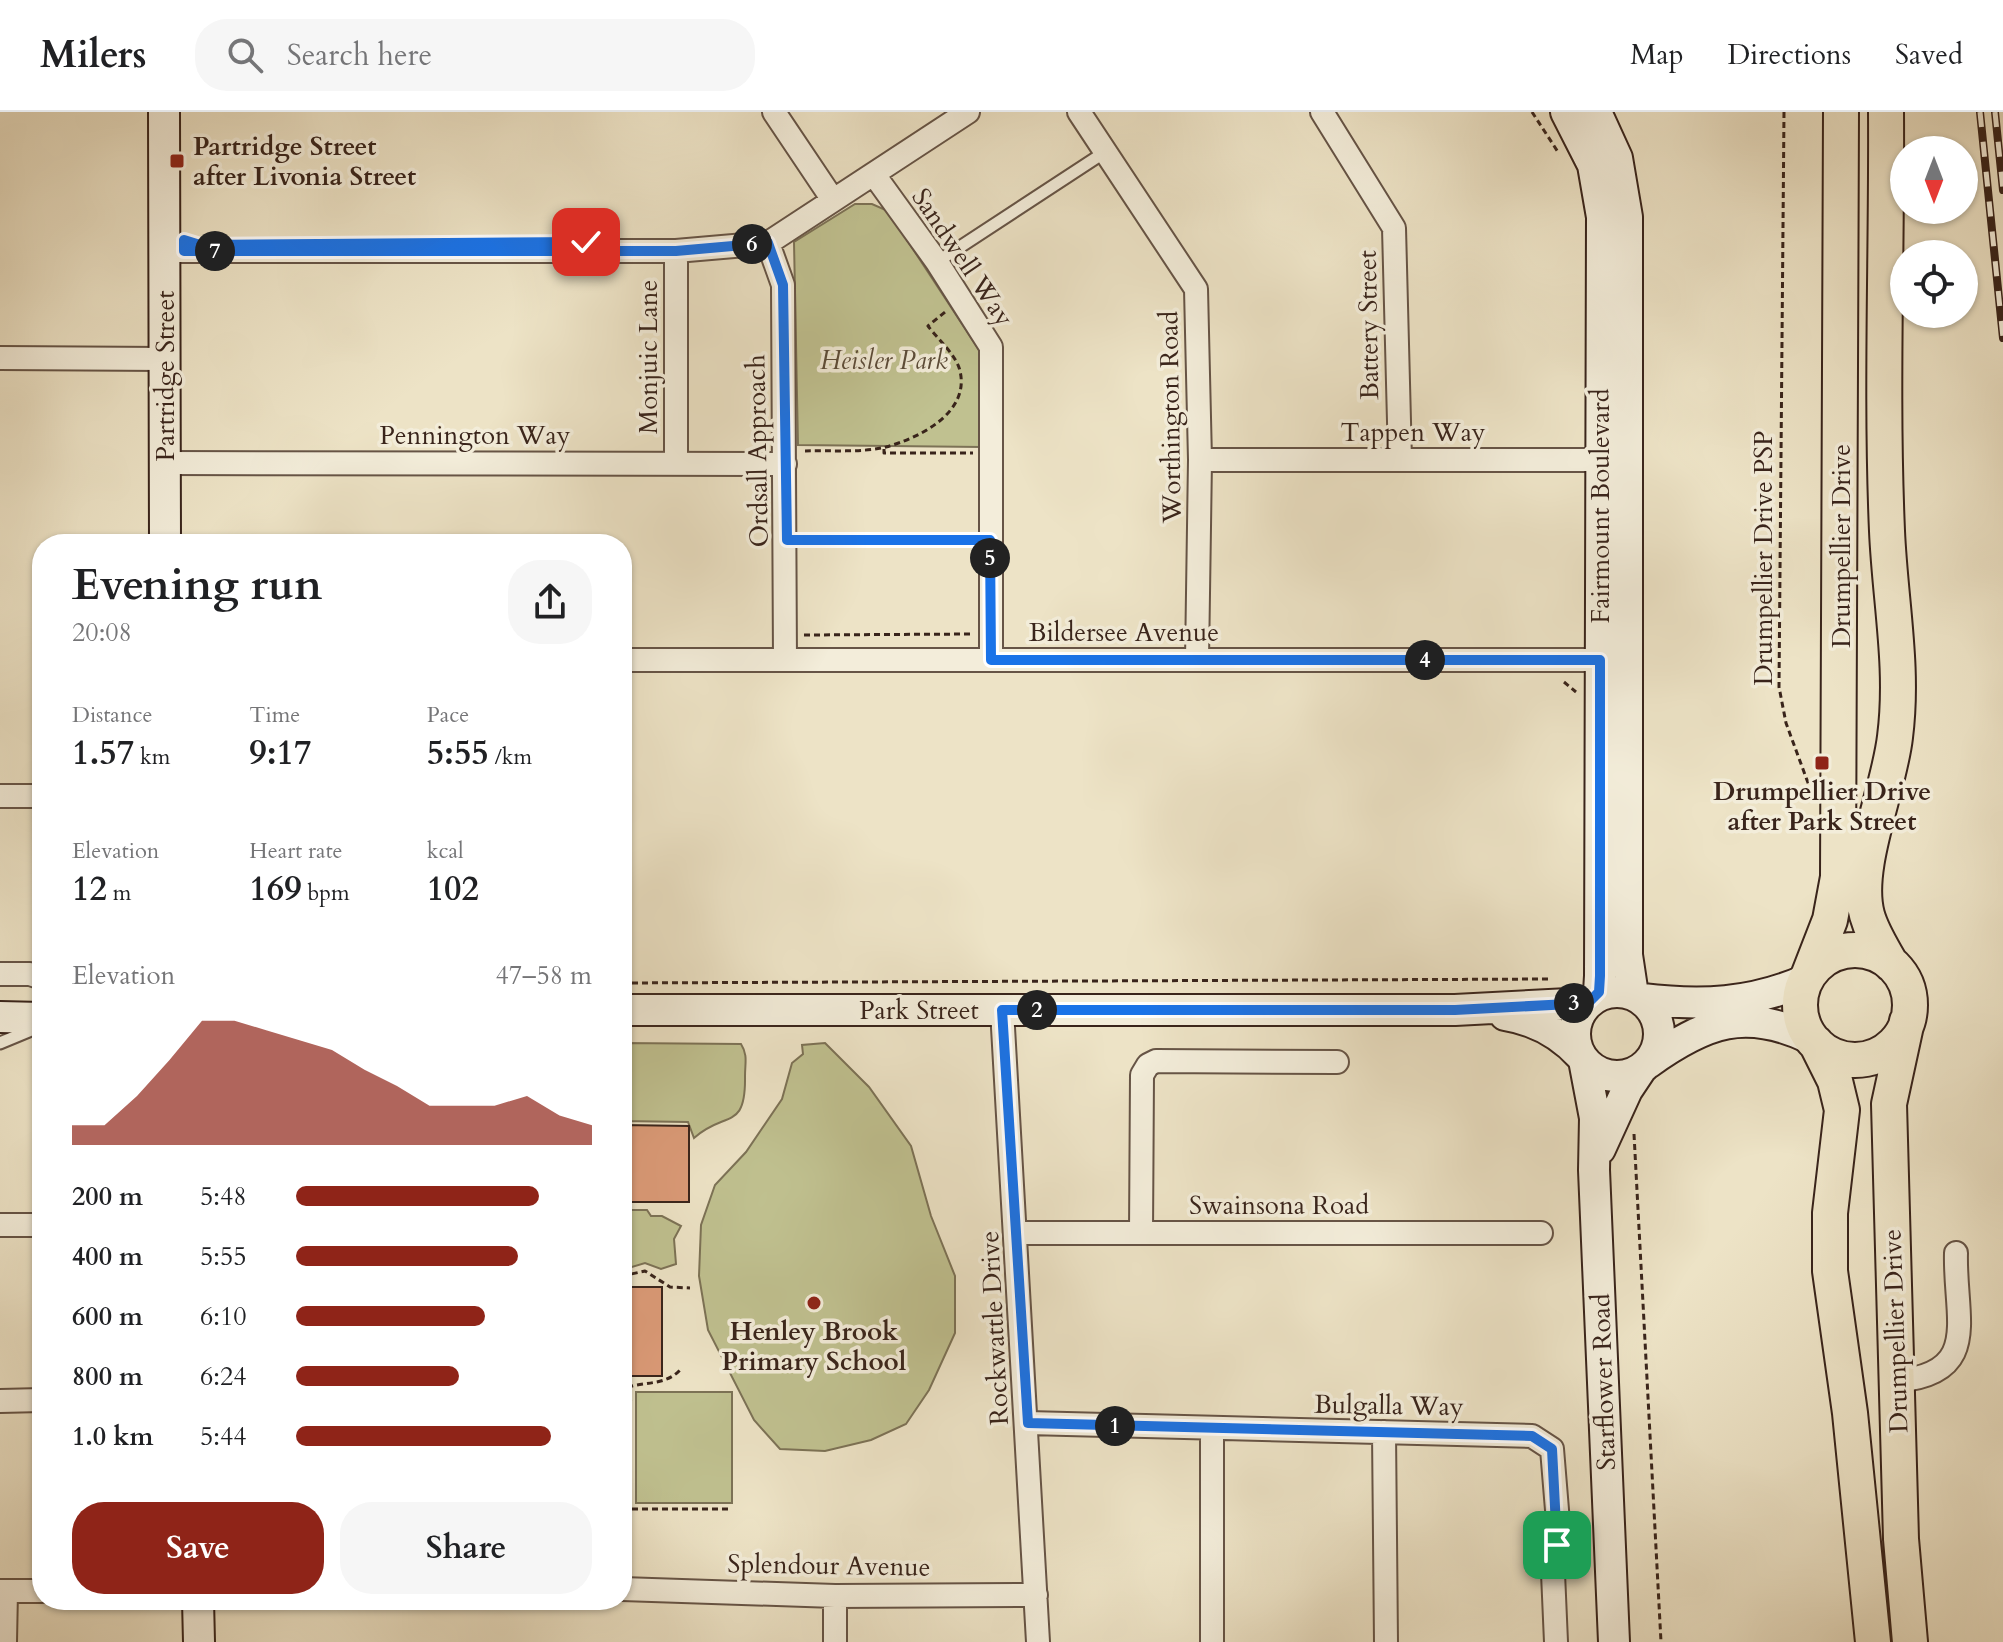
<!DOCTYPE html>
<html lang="en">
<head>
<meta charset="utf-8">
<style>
  body { margin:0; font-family:Cardo,serif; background:#f6f6f6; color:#202124; height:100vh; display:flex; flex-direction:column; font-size:30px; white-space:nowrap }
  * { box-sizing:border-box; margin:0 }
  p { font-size:26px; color:#757577 }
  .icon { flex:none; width:44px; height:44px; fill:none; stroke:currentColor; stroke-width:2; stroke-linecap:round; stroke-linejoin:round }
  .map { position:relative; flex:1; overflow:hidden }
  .panel { position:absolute; left:32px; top:422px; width:600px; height:1076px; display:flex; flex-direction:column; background:#fff; border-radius:32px; box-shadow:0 2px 6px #0004 }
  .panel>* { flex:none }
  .needle { width:52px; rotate:180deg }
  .buttons { position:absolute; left:1890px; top:24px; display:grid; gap:16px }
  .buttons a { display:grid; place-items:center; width:88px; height:88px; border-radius:50%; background:#fff; box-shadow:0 2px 6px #0004; font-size:40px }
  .pin { position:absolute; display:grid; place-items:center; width:68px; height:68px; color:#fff; margin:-34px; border-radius:16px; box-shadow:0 4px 12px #0006 }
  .km { position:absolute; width:40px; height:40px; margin:-20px; border-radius:50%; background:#222; color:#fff; font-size:22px; line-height:40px; text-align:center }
  .round { display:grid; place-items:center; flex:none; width:84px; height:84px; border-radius:32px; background:#f6f6f6 }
  .headline { display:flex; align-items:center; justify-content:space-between; height:136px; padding:0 40px }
  h1 { font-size:44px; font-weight:600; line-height:60px }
  .figures { display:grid; grid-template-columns:repeat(3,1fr); gap:12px; height:136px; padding:8px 40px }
  .figures div { display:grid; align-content:center }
  .figures b { font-size:34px; font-weight:600 }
  .figures small { font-size:22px; font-weight:400 }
  .figures p { font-size:22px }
  .chart { height:224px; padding:16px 40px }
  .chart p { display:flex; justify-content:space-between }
  .chart svg { width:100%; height:144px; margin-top:8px; fill:#8f2418; opacity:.7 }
  .button { display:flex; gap:16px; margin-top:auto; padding:16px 40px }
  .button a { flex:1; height:92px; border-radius:32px; background:#8f2418; color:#fff; font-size:32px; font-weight:600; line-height:92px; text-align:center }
  .button a+a { background:#f6f6f6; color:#202124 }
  ul { padding:0 40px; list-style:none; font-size:26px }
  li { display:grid; grid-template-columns:128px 96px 1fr; align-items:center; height:60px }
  li i { height:20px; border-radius:10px; background:#8f2418 }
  header { display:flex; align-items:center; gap:48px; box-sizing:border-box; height:112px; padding:0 40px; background:#fff; border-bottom:2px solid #e0e0e0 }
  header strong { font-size:38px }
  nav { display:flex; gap:44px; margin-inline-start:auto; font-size:28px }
  .search { width:560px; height:72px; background:#f6f6f6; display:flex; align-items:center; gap:20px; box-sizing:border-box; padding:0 28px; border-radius:32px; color:#757577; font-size:30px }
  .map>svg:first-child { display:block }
</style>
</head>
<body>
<header>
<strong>Milers</strong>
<div class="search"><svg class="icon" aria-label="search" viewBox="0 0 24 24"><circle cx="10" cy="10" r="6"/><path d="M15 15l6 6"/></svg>Search here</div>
<nav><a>Map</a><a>Directions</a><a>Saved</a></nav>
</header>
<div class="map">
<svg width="2003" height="1530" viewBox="0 0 2003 1530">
  <rect width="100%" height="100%" fill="#ede3c6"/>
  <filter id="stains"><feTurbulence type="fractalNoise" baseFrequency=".0025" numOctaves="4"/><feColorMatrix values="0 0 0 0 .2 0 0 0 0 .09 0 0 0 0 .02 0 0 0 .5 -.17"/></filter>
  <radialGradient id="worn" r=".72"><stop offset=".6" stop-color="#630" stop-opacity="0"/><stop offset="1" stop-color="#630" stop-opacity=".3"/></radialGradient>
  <path fill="#c0c190" stroke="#7c7256" stroke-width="2" d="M855 92H872L888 99 983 244 981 335 798 333 794 130Z
    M622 931 741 932C748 943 745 951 745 964 746 1020 725 998 694 1026L688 1010 622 1009Z
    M825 931 869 975 911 1034 931 1104 955 1164V1221L929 1278 906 1312 871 1328 825 1339 780 1337 754 1308 708 1218 699 1164 701 1113 715 1073 746 1040 782 987 792 951 803 942 802 933Z
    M622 1098H647L651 1104H662L681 1114 674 1127 676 1152 661 1157 645 1151 622 1158Z
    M636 1280H732V1391H636Z"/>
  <path fill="#db9a77" stroke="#39241b" stroke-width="2" d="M622 1013 689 1014V1090H622Z
    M622 1175H662V1264H622Z"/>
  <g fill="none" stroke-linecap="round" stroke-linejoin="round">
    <g stroke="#665446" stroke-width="15">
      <path id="lane" d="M937 150 1105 40
        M787 428H990
        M0 931 41 914"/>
    </g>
    <g stroke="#665446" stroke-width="26">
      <path id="street" d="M774 0 833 88
        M1079 0 1196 177 1200 348 1197 548
        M1322 0 1394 116 1400 348
        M875 64 937 150 991 235V548
        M768 131 783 173 785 548
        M164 139H676L768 131 968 0
        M676 139V352
        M0 246 165 247
        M1200 348H1615
        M166 351 785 352
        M622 548H1613
        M0 684H42
        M0 862H30L42 866
        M1002 898 1038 1530
        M0 1113H42
        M1016 1121H1541
        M1141 1121 1142 963 1148 953 1156 949 1337 950
        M1896 1269C1983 1262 1954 1205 1956 1141
        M0 1289 42 1288
        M1028 1311 1532 1324 1552 1337 1558 1410 1553 1461 1556 1530
        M1212 1317V1530
        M1384 1320 1386 1530
        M622 1477 835 1484 1036 1483
        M0 1479H42
        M835 1484V1530
        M5 1530 6 1479"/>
    </g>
    <g stroke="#39241b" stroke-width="34">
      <path id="secondary" d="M164 0 165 432
        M1566 0 1593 53 1602 105 1600 864 1599 880 1592 888
        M1596 0 1617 46 1627 105V843L1633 883
        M1575 922a42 42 0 1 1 84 0a42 42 0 1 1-84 0Z
        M1642 887C1701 894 1751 892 1806 868
        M622 898H1455L1588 891
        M1505 903C1536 908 1560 921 1581 944
        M0 905 42 906
        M1584 948 1595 1006 1594 1058 1614 1530
        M1648 951C1705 910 1746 895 1812 927
        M1600 1037 1627 978 1641 957
        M198 1488 199 1530"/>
    </g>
    <g stroke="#39241b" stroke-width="38">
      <path id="primary" d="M1886 0C1887 139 1881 280 1887 419 1890 489 1904 555 1895 625 1889 678 1854 755 1867 803 1872 821 1882 836 1891 852
        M1800 893a55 55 0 1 1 110 0a55 55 0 1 1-110 0Z
        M1809 862 1830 808 1838 765 1841 0
        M1907 909 1889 992 1901 1427 1910 1530
        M1816 931 1835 969 1842 998 1830 1101V1159L1850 1301 1873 1530"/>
    </g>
    <path stroke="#39241b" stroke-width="3" stroke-dasharray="6 4" stroke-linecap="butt" d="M1532 0 1558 40
      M1784 0 1779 575 1786 611 1811 679
      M884 337V341H973
      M805 339C830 338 861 341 886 335 919 326 970 301 960 259 957 244 937 226 928 214L945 200
      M804 523 972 522
      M1564 570 1576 580
      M622 871 1550 867
      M1634 1022 1661 1530
      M622 1164 645 1159 670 1175 690 1176
      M622 1283 625 1276C645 1269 665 1274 680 1258
      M622 1289 632 1288
      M622 1397H728"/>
    <use href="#lane" stroke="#f3edda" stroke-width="11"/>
    <use href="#street" stroke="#f3edda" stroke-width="22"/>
    <use href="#secondary" stroke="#f3edda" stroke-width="30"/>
    <use href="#primary" stroke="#ede3c6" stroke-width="34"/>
    <g stroke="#39241b" stroke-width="8">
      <path id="rail" d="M1980 0 2003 226
        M1995 0 2003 78"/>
    </g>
    <use href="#rail" stroke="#f3edda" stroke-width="5" stroke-dasharray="15" stroke-linecap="butt"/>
  </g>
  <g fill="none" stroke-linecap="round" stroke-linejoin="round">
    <g stroke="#fff" stroke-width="16">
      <path id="route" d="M586 130 200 133 184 128V139H676L768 131 783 173 787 428H990L991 548H1600V864L1599 880 1588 891 1455 898H1002L1028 1311 1532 1324 1552 1337 1557 1433"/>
    </g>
    <use href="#route" stroke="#1a73e8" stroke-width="10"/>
  </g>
  <g fill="#8f2418" stroke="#f3edda" stroke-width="3">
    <rect x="169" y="41" width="16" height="16" rx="4"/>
    <rect x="1814" y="643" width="16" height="16" rx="4"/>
    <circle cx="814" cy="1191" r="8"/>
  </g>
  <g text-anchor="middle" stroke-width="7" stroke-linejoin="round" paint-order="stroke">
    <g font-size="26" font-weight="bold" fill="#39241b" stroke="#f3edda">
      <text x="193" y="43" text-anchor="start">Partridge Street<tspan x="193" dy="30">after Livonia Street</tspan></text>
      <text x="1822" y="688">Drumpellier Drive<tspan x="1822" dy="30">after Park Street</tspan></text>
      <text x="814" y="1228">Henley Brook<tspan x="814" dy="30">Primary School</tspan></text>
    </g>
    <g font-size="26" fill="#39241b" stroke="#f3edda">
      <text transform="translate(963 145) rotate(56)" y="9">Sandwell Way</text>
      <text transform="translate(1368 213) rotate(-91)" y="9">Battery Street</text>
      <text transform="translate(648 245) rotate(-90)" y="9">Monjuic Lane</text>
      <text transform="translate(165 264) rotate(-90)" y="9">Partridge Street</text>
      <text transform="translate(1170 305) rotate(-91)" y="9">Worthington Road</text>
      <text x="1413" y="329">Tappen Way</text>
      <text x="475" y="332">Pennington Way</text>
      <text transform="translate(757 339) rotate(-91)" y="9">Ordsall Approach</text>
      <text transform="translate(1600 394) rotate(-90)" y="9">Fairmount Boulevard</text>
      <text transform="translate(1841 434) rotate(-90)" y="9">Drumpellier Drive</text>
      <text transform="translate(1763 446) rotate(-90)" y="9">Drumpellier Drive PSP</text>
      <text x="1124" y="529">Bildersee Avenue</text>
      <text x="919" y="907">Park Street</text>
      <text x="1279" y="1102">Swainsona Road</text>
      <text transform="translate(994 1216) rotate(-93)" y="9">Rockwattle Drive</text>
      <text transform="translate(1895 1219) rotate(-92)" y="9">Drumpellier Drive</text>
      <text transform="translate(1603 1270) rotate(-92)" y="9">Starflower Road</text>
      <text transform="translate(1389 1293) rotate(1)" y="9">Bulgalla Way</text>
      <text transform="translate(829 1453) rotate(1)" y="9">Splendour Avenue</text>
    </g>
    <g font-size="26" font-style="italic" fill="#5b4b38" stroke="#f3edda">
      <text x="884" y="257">Heisler Park</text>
    </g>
  </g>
  <rect width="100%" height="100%" filter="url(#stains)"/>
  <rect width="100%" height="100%" fill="url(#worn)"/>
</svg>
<div class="buttons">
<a><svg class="needle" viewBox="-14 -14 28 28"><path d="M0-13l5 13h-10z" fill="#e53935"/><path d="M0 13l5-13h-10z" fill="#757577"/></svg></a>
<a><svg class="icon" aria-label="locate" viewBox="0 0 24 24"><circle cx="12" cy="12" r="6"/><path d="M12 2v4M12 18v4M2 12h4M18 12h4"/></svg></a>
</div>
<div class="pin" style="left:1557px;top:1433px;background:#1e9e55"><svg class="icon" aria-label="arrive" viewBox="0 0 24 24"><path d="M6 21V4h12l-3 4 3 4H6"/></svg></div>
<div class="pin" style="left:586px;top:130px;background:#d93025"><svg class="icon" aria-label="check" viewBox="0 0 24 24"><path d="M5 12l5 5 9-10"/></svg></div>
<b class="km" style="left:1115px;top:1314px">1</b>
<b class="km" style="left:1037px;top:898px">2</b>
<b class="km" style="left:1574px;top:891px">3</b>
<b class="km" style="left:1425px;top:548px">4</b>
<b class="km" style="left:990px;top:446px">5</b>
<b class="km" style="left:752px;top:132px">6</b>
<b class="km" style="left:215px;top:139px">7</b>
<section class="panel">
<div class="headline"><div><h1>Evening run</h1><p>20:08</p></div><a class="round"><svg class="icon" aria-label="share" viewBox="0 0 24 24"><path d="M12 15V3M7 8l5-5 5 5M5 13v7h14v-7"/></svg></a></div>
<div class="figures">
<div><p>Distance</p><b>1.57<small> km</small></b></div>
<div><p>Time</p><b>9:17</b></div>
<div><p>Pace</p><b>5:55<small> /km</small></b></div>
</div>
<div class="figures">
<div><p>Elevation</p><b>12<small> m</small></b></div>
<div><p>Heart rate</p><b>169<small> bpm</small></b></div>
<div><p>kcal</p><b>102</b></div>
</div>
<div class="chart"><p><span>Elevation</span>47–58 m</p>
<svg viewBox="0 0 160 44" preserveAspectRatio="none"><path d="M0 44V38L10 38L20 29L30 18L40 6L50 6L60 9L70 12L80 15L90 21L100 26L110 32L120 32L130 32L140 29L150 35L160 38V44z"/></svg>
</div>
<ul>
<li><b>200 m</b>5:48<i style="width:82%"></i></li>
<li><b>400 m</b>5:55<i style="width:75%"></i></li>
<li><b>600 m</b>6:10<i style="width:64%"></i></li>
<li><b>800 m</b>6:24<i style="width:55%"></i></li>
<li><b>1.0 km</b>5:44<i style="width:86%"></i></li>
</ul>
<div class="button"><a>Save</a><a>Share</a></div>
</section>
</div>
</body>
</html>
